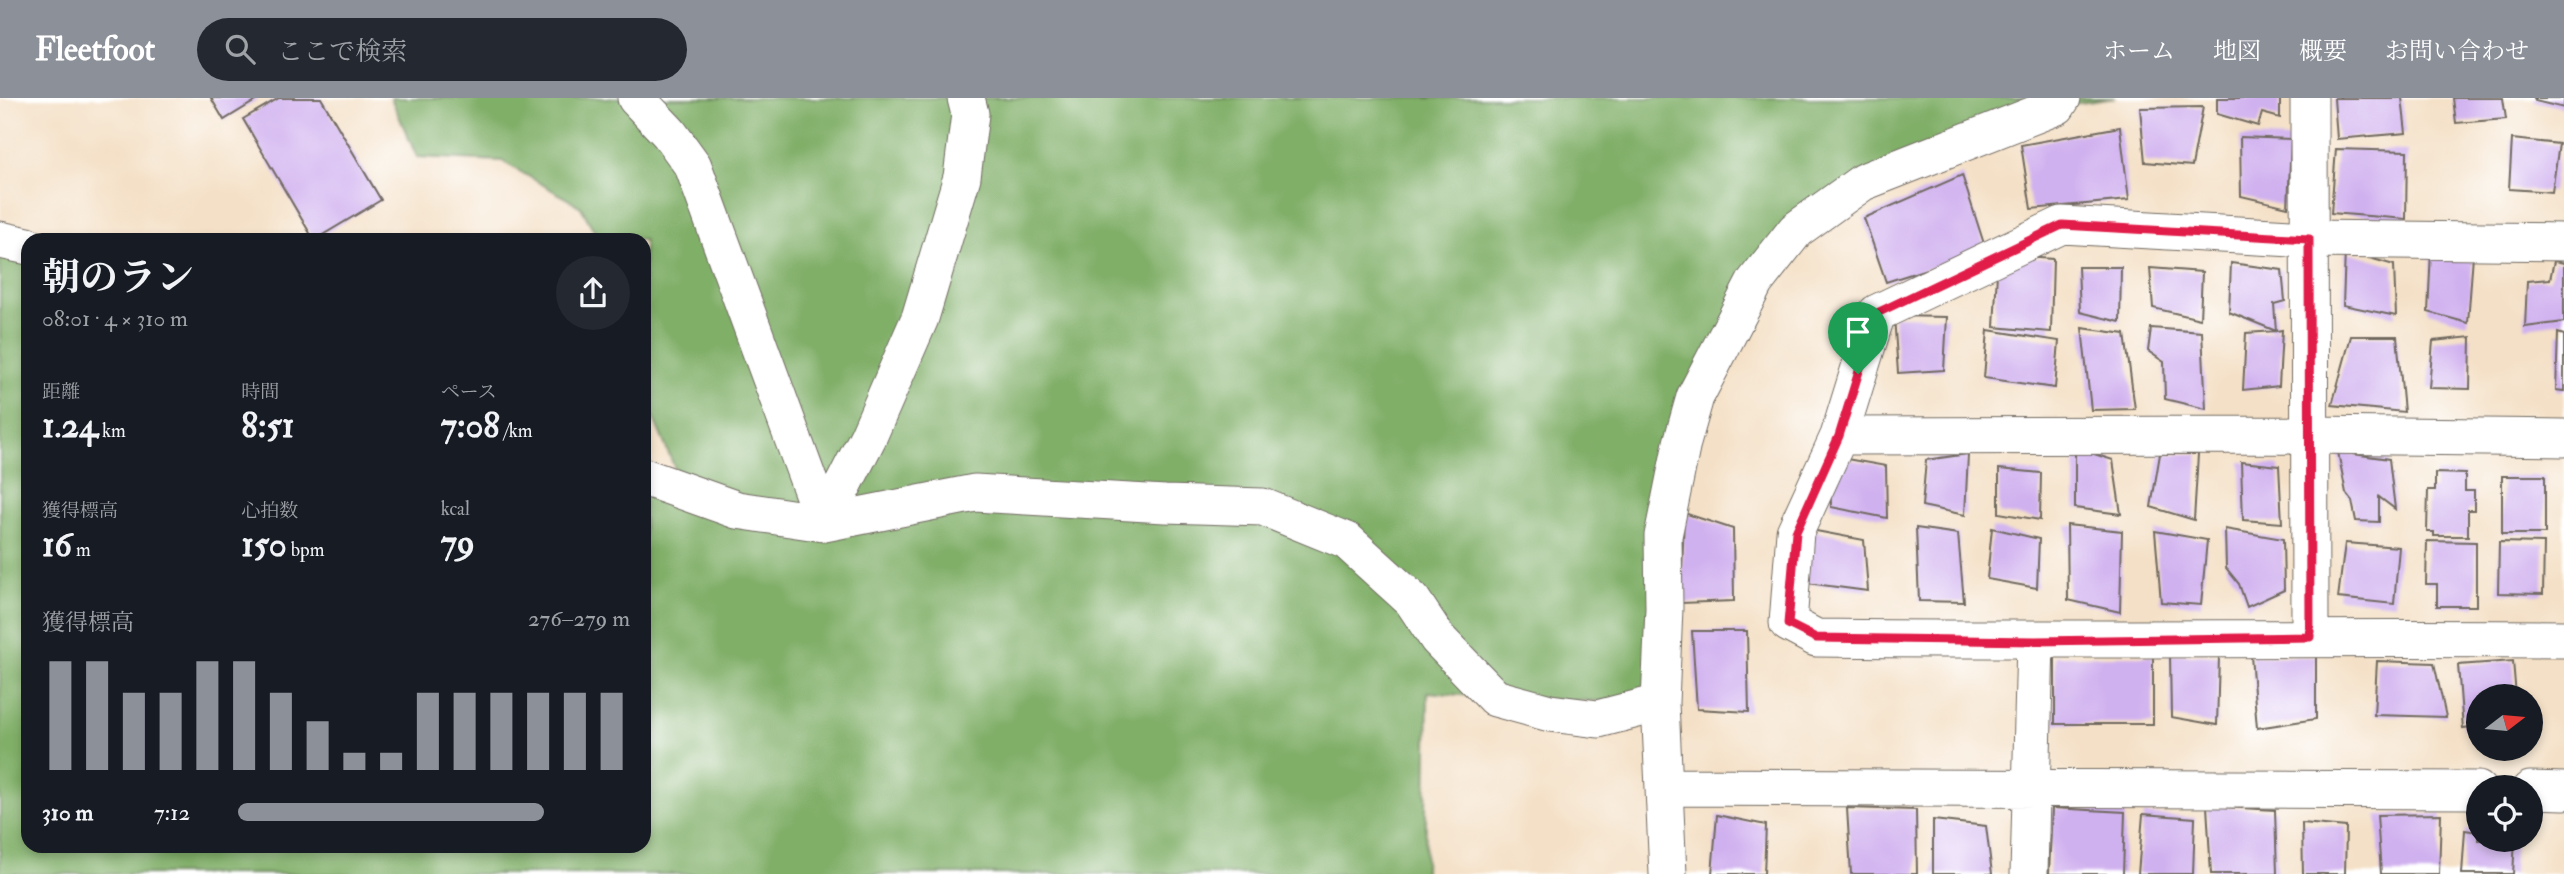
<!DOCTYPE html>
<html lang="ja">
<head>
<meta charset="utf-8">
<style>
  body { margin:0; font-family:"IM FELL Double Pica","Noto Serif JP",serif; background:#242831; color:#f1f3f6; height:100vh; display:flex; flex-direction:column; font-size:26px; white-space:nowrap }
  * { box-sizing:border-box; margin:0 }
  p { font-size:23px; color:#9ea1a6 }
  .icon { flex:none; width:38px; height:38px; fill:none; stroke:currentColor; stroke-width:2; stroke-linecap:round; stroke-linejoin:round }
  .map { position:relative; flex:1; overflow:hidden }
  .sheet { position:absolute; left:21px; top:135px; width:630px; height:620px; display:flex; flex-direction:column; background:#171b24; border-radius:21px; box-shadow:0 4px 10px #0003 }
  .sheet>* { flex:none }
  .needle { width:46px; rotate:74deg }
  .tools { position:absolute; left:2466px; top:586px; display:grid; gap:14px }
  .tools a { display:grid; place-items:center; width:77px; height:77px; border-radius:50%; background:#171b24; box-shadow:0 4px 10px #0003; font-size:35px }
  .pin { position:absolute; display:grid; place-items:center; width:60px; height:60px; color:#fff; margin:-72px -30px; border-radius:50% 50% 50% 0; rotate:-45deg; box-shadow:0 0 7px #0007 }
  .pin .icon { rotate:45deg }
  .round { display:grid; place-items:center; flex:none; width:74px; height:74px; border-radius:37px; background:#242831 }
  .overview { display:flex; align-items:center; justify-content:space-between; height:119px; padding:0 21px }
  h1 { font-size:38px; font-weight:700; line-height:52px }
  .stats { display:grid; grid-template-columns:repeat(3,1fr); gap:10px; height:119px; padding:7px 21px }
  .stats div { display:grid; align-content:center }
  .stats b { font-size:35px; font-weight:700 }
  .stats small { font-size:19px; font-weight:400 }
  .stats p { font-size:19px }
  .chart { height:196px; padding:14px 21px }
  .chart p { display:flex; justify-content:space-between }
  .chart svg { width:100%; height:126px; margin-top:7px; stroke:#8c9099; stroke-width:6 }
  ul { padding:0 21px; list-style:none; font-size:23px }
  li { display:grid; grid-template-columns:112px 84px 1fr; align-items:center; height:52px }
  li i { height:18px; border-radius:9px; background:#8c9099 }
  header { display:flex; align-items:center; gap:42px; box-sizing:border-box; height:98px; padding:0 35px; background:#8c9099; color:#fff }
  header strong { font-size:33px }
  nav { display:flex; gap:38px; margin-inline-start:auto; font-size:24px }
  .search { width:490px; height:63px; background:#242831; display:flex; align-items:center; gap:18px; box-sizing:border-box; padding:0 24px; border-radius:38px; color:#9ea1a6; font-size:26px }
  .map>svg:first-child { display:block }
</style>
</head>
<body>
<header>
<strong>Fleetfoot</strong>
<div class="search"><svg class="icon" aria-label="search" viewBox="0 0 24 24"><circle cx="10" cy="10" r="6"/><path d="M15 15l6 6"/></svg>ここで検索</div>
<nav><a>ホーム</a><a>地図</a><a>概要</a><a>お問い合わせ</a></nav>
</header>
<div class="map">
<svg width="2564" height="776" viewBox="0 0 2564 776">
  <rect width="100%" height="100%" fill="#fff"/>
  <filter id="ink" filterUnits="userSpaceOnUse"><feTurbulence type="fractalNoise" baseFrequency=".0143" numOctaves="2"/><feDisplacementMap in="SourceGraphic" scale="14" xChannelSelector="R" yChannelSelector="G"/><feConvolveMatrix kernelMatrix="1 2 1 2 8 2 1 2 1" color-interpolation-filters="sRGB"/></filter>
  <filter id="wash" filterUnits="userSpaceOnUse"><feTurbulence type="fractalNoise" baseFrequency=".00686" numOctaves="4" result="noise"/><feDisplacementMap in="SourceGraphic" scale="28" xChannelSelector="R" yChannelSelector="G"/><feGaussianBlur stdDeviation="1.57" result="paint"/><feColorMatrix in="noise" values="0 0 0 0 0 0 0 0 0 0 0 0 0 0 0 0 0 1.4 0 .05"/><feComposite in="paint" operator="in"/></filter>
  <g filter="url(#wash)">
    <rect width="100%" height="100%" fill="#f4e0c6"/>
    <path fill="#80af68" stroke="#566d4a" stroke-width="2" d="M391 0H2115L2057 8 1796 132 1695 299 1660 605 1495 600 1428 594 1425 776H0V142L28 148V747H644V379L685 394 648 307 644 282V142H599L581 109 502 63 417 59Z"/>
    <g id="blocks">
      <path fill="#d0b1ef" d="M211 0H260L224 22Z
        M279 0H321L381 102 314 142 243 21Z
        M2217 0H2280V20L2262 15 2258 28 2217 16Z
        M2334 0H2402L2406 35 2337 41Z
        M2453 0H2503L2506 21 2456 25Z
        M2534 0H2564V10L2535 3Z
        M2203 9 2192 68 2145 64 2140 10Z
        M2120 29 2129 102 2031 111 2021 47Z
        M2240 39 2291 41 2288 109 2241 98Z
        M2512 41 2559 46 2552 94 2509 91Z
        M2336 51 2407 53 2406 121 2331 115Z
        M1962 77 1986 152 1886 184 1864 120Z
        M2345 153 2394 167 2396 218 2343 207Z
        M2431 153 2473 157 2468 225 2428 214Z
        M1998 157 2053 161 2051 234 1994 229Z
        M2554 163 2564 165V224L2525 229 2527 183 2550 181Z
        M2231 165 2282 172 2285 203 2274 206 2276 233 2282 232 2279 288 2243 292 2246 235 2276 233 2229 214Z
        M2078 169H2121L2120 224 2080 214Z
        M2150 170 2202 174 2200 221 2153 210Z
        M1894 218 1947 219 1944 272 1898 275Z
        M2082 230 2125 236 2135 311 2091 312Z
        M2151 230 2202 234 2206 311 2165 301 2164 264 2148 253Z
        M1988 232 2059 243 2055 290 1984 280Z
        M2558 235 2564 237V293L2556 292Z
        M2351 238H2397L2404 314 2332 307Z
        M2471 239 2470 291 2429 290 2433 243Z
        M2075 350 2113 362 2121 416 2075 410Z
        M2338 354 2389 361 2395 411 2379 399V424L2356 423 2352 403 2346 395Z
        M1968 356 1965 417 1922 408 1926 362Z
        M2160 356H2198L2194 422 2151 409Z
        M1830 358 1886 368 1887 420 1831 409Z
        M2241 364 2279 368 2282 425 2243 422Z
        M1999 371 2041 375 2040 422 1999 415Z
        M2435 375 2465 376V393H2474V412H2468V438H2434V434H2427L2428 392H2435Z
        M2502 378H2545V436H2502Z
        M1684 415 1733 431 1734 503 1681 505Z
        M2067 427 2122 433 2120 514 2068 502Z
        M1916 430 1958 436 1964 504 1919 503Z
        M1992 430 2039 441 2037 490 1987 481Z
        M2225 431 2283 441 2284 492 2247 509 2239 486 2226 470Z
        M1811 432 1864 442 1868 493 1806 485Z
        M2155 433 2207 442 2201 507 2161 504Z
        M2427 443 2476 444V508H2437V486H2426Z
        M2499 444 2544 445 2543 496 2498 495Z
        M2345 445 2399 449 2394 506 2338 500Z
        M1692 533H1747L1749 614 1697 611Z
        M2170 556 2219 558 2217 627 2171 619Z
        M2055 558H2153V626H2055Z
        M2251 558 2316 559V621L2257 630Z
        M2377 563 2434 565 2446 619 2374 617Z
        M2513 563 2516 598H2478V629L2463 631 2458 567Z
        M2207 708 2275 712 2277 776H2211Z
        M1847 710 1916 712 1917 776H1851Z
        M2052 710 2125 714 2123 776H2049Z
        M2143 716 2195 720 2193 776H2138Z
        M2441 716 2439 776H2381L2377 717Z
        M1717 717 1766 727 1764 776H1712Z
        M1933 722 1986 728 1992 776H1933Z
        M2302 725 2346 729 2345 776H2303Z
        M2465 732 2478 734V742H2515L2513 776H2462Z"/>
    </g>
  </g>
  <g filter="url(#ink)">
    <use href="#blocks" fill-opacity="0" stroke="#716a61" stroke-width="2"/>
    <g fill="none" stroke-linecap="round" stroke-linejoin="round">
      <g stroke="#716a61" stroke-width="39">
        <path id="minor" d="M636 0 669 35 693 68 824 425
          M2309 0 2310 539
          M0 142 28 148
          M2564 144 2309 141 2062 127 1877 215 1839 338 1795 434 1788 525 1816 540C2066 543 2315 539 2564 541
          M1839 338 2309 337 2564 340
          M644 379 737 412 824 425 975 395 1165 406 1263 409 1347 443 1412 502 1438 541 1495 600 1550 615 1598 621 1660 605
          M824 425 868 339 920 220 962 79 970 16 966 0
          M1664 689 2478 692
          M2530 692 2564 693
          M1668 776 1660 605 1664 510 1663 438 1682 345 1695 299 1755 184 1796 132 1863 84 2057 8 2062 0
          M2029 776 2035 543"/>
      </g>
      <use href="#minor" stroke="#fff" stroke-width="37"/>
    </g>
  </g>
  <g fill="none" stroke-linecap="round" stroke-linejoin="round" filter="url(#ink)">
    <g stroke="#fff" stroke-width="14">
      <path id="route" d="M2062 127 2309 141 2310 539 2035 543 1816 540 1788 526 1796 434 1839 338 1877 215Z"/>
    </g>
    <use href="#route" stroke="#e11d48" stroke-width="9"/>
  </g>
</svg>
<div class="tools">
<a><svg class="needle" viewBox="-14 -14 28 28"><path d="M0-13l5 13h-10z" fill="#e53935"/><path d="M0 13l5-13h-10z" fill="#9ea1a6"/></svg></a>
<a><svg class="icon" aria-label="locate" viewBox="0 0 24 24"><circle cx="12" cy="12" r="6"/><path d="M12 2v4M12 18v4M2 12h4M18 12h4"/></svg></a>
</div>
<div class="pin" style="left:1858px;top:276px;background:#1e9e55"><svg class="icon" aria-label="arrive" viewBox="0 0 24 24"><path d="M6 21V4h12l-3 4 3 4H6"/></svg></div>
<section class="sheet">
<div class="overview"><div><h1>朝のラン</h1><p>08:01 · 4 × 310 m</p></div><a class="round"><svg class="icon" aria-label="share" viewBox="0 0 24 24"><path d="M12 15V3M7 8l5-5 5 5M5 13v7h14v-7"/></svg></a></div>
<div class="stats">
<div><p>距離</p><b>1.24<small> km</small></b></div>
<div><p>時間</p><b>8:51</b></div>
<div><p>ペース</p><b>7:08<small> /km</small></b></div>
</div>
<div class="stats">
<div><p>獲得標高</p><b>16<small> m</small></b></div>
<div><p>心拍数</p><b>150<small> bpm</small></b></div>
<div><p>kcal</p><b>79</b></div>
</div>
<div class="chart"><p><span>獲得標高</span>276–279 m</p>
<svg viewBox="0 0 160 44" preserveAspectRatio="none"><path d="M5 44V6M15 44V6M25 44V17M35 44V17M45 44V6M55 44V6M65 44V17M75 44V27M85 44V38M95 44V38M105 44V17M115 44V17M125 44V17M135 44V17M145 44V17M155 44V17"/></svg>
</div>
<ul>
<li><b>310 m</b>7:12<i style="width:78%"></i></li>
</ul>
</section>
</div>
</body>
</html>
